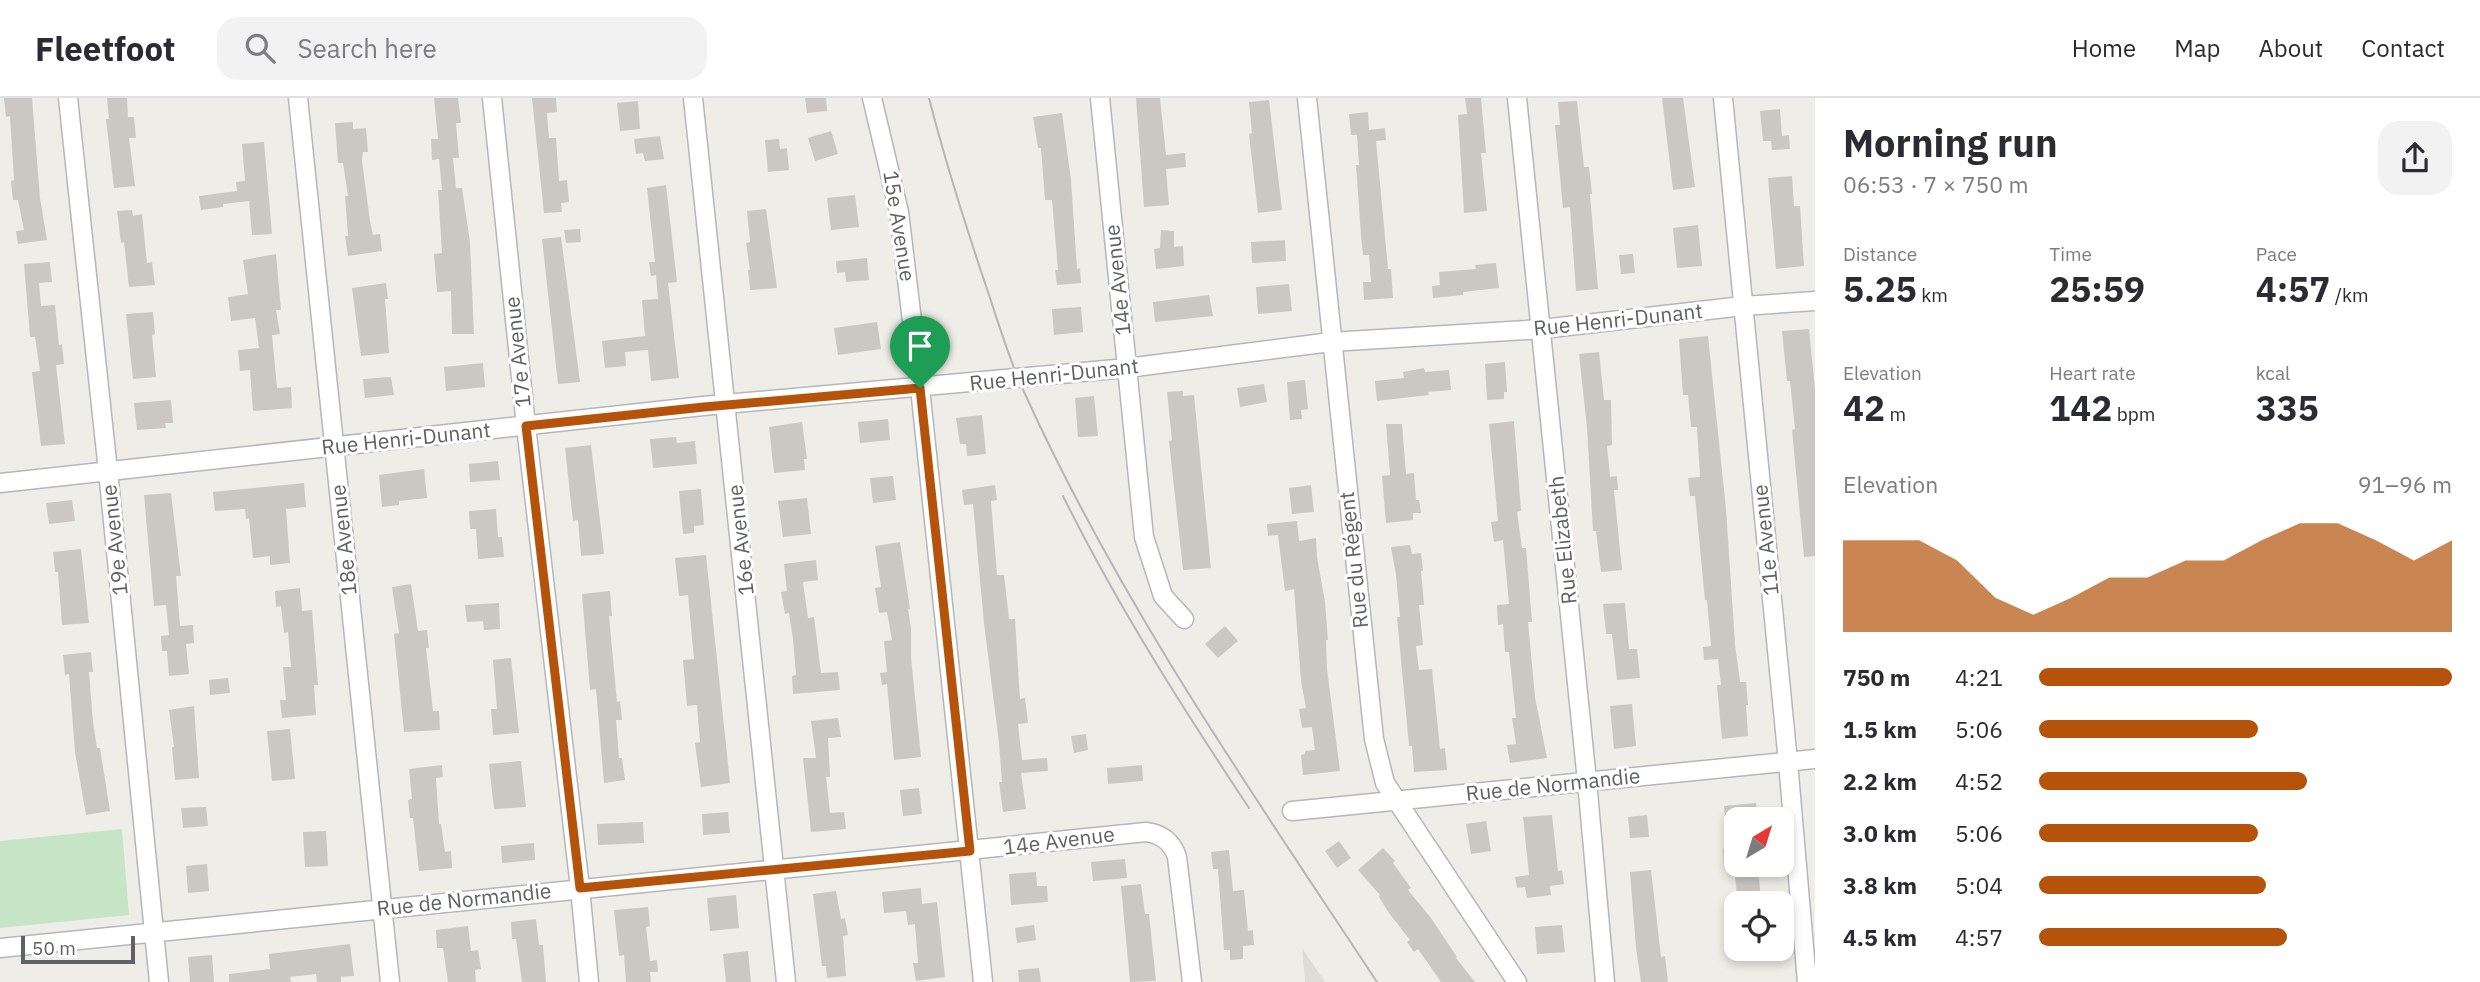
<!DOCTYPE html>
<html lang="en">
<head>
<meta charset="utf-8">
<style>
  body { margin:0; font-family:"IBM Plex Sans",sans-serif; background:#f2f2f3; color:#2b2b33; height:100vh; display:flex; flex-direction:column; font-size:26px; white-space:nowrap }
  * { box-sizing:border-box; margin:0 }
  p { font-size:23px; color:#7c7c81 }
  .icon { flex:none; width:38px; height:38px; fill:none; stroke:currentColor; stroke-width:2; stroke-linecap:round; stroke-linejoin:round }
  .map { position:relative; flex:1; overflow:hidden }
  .side { display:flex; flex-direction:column; background:#fff; width:665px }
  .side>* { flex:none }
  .needle { width:46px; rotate:38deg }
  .fabs { position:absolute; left:1724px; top:709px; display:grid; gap:14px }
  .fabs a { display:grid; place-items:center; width:70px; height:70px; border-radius:14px; background:#fff; box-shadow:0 4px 10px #0003; font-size:35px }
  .scale { position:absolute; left:21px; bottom:18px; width:114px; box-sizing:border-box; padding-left:7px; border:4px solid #5e6266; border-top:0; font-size:19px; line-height:24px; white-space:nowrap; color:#5e6266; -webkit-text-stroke:5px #fff; paint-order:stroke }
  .pin { position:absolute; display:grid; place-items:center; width:60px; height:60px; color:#fff; margin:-72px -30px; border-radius:50% 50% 50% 0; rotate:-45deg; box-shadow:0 0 7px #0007 }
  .pin .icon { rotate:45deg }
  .round { display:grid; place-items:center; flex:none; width:74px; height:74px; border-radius:21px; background:#f2f2f3 }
  .headline { display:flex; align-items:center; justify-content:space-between; height:119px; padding:0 28px }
  h1 { font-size:38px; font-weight:800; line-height:52px }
  .metrics { display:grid; grid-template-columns:repeat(3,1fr); gap:10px; height:119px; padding:7px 28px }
  .metrics div { display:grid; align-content:center }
  .metrics b { font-size:35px; font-weight:800 }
  .metrics small { font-size:19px; font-weight:400 }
  .metrics p { font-size:19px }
  .chart { height:196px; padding:14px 28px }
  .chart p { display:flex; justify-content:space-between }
  .chart svg { width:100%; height:126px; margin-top:7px; fill:#b45309; opacity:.7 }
  ul { padding:0 28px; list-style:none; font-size:23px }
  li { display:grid; grid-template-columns:112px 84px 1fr; align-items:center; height:52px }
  li i { height:18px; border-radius:9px; background:#b45309 }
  header { display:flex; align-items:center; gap:42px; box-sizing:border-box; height:98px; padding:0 35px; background:#fff; border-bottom:2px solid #e1e1e2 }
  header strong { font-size:33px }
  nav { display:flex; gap:38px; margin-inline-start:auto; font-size:24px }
  .search { width:490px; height:63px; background:#f2f2f3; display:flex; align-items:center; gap:18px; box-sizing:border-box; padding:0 24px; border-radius:21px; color:#7c7c81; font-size:26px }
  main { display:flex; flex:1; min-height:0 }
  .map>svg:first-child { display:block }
</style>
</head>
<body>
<header>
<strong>Fleetfoot</strong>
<div class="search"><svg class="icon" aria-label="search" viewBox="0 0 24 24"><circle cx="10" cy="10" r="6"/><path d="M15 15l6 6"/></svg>Search here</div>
<nav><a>Home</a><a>Map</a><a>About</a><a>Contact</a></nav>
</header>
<main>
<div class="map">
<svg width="1815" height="884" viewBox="0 0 1815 884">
  <rect width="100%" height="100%" fill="#efede7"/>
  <path fill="#dfdcd5" d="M1302 850 1325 884H1305Z"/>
  <path fill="#c6e5c6" d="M122 731 129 817 0 830V743Z"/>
  <path fill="#cbc8c4" d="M4 0H32L40 100 47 142 18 146 16 133 24 132 18 102H13L11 83 14 82 10 18 6 19Z
    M107 0H127L128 19H134L136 40H129L135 88 114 90 106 21H109Z
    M434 0H458L461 25H456L459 60H453L456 90H462L470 144 474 236H452L451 193 437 194 434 156 442 155 438 92H442L439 61 432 62 431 41H438Z
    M532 0H556L557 14 547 15 549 40H556L559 83 567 82 569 104 561 105 562 114 544 115Z
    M805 0H826L827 13 807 15Z
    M1136 0H1160L1166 57 1185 55 1186 69 1166 71 1169 107 1144 109Z
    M1465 0H1481L1486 55H1481L1487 113 1464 115 1458 17 1467 16Z
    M1662 0H1683L1695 89 1673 92Z
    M1269 2 1282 112 1258 115 1249 36 1252 35 1249 4Z
    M638 3 640 31 620 33 617 5Z
    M1577 3 1584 69H1589L1592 96H1590L1598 191 1576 193 1570 109 1563 110 1555 27H1560L1558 4Z
    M1780 11 1782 38 1789 37 1790 51 1772 52 1771 43H1763L1760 13Z
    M1368 14 1369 32 1385 30 1386 42 1376 43 1388 171H1391L1393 200 1364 202 1363 184H1371L1369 157H1363L1361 137 1356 67H1359L1357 37H1351L1349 16Z
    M1062 15 1071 82 1077 171 1080 170 1081 185 1057 187 1055 172H1058L1052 102H1045L1041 50H1038L1033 19Z
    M353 24V31L366 30 368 54H363L362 63 370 123 373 137 380 136 382 153 348 158 345 138H348L345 98H348L343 65H338L335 25Z
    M831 33 838 56 815 63 808 40Z
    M660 38 664 61 645 63 643 55 636 56 634 41Z
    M779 41 780 51 787 50 789 72 768 74 765 42Z
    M264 44 272 136 252 137 249 103 223 106V109L201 112 199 98 237 93 236 84 245 83 242 46Z
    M1792 78 1794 108H1800L1804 168 1776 171 1768 80Z
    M666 87 677 184 668 185 679 280 651 283 648 252 625 254 626 268 605 270 602 243 645 238 642 202 658 201 656 177 651 178 649 164H655L647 90Z
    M855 97 859 129 831 132 827 100Z
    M766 111 777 190 750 192 748 172H750L746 145 750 144 747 113Z
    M132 112 133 118 142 116 147 165 152 164 155 187 129 189 124 144 121 145 117 113Z
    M1698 127 1702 168 1677 170 1673 130Z
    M580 131 581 144 566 145 564 132Z
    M1161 132 1174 133V149L1183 148 1184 168 1156 171 1154 151 1160 150Z
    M561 139 580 284 558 286 542 141Z
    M1285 142 1286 163 1252 165 1251 144Z
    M276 156 281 212H276L280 236 272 237 277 290 291 289 292 310 253 313 250 272 240 273 238 252 259 250 255 220 231 223 228 199 248 196 243 162Z
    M1633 156 1635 175 1621 176 1619 157Z
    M867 160 869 182 846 184 845 174 837 175 836 163Z
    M50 164 52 184 39 185 41 208 55 207 59 247 62 246 64 266 56 267 65 346 41 348 32 274 40 273 35 239H30L24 166Z
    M1496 165 1499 190 1463 194V197L1433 200 1432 188 1440 187 1439 174 1476 171 1475 167Z
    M386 185 388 201H385L389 255 361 258 352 190Z
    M1289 186 1292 213 1258 216 1256 189Z
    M1209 197 1213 218 1155 224 1153 204Z
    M1081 209 1083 234 1054 237 1052 211Z
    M153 214 155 236 152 237 156 279 133 281 126 216Z
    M877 224 881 251 838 257 834 230Z
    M1809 231 1815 291V458L1804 459 1792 332 1795 331 1790 283H1787L1782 233Z
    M1708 238 1726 411 1735 546 1740 584H1746L1748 607H1746L1748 638 1722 641 1717 587H1721L1718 561 1704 562 1703 549 1711 548 1707 502H1705L1695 398H1690L1688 380 1700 379 1697 329H1691L1688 297H1683L1679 241Z
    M1599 254 1604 302H1611L1612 347 1607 348 1610 379 1617 378 1618 392H1614L1622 472 1601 474 1596 433H1593L1587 330 1579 256Z
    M1505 264 1507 294H1504V301L1487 302 1485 266Z
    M483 265 485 289 446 293 444 269Z
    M1424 270 1425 274 1449 272 1451 292 1428 294 1429 297 1377 303 1375 283 1404 280 1403 274Z
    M391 279 394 297 365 300 363 281Z
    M1305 282 1308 311 1301 312 1302 321 1290 322 1287 284Z
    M1264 286 1267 304 1240 309 1237 290Z
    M1183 293V298L1194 297 1211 470 1183 472 1169 343 1172 342 1167 294Z
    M1094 298 1098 338 1078 339 1075 300Z
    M171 302 173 325H165L166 330 137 332 134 305Z
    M982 317 986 356 967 358 966 346H960L956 320Z
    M888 321 890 342 860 345 858 324Z
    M1514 323 1521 413 1517 414 1522 450H1526L1532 524H1528L1535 599 1547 660 1510 665 1507 647 1516 646 1512 620H1516L1509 554H1505L1503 526 1498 527 1497 507 1509 506 1503 442 1494 444 1491 424 1498 423 1489 326Z
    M802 324 807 361H804L805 372 774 375 769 329Z
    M1386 326H1402L1406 376 1414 375 1416 402H1419L1421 415H1413V422L1386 425 1382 378 1390 377Z
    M676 339 677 345 695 343 697 366 653 370 650 341Z
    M591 347 604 456 581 458 578 422 573 423 565 350Z
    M498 363 500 382 470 384 469 366Z
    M424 371 427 400 399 403V407L382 409 379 377Z
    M893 378 896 402 873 405 870 380Z
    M304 385 306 409 286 411 290 465 270 467V458L253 460 249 420 246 421 245 411 215 413 213 394Z
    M995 387 997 402 991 403 997 477H1004L1009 521H1015L1020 601 1025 600 1028 625 1018 626 1022 662 1047 660 1048 673 1021 675 1026 711 1003 714 999 684H1002L999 645 984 525 973 406 964 407 962 392Z
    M1311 387 1314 414 1292 416 1289 390Z
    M701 391 704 427 694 428V435L683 436 679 393Z
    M171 395 181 478H176L180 528 193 527 194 545 186 546 189 576 169 578 167 553H162L161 538 169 537 166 507 154 508 144 397Z
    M807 400 811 436 783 439 778 403Z
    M72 402 75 423 49 426 46 405Z
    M496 411 498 439H502L504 459 478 461 476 431H470L469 413Z
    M1297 423 1299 443 1316 440 1317 459 1325 504 1328 542H1326L1327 571 1340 673 1303 677 1301 657 1305 656V653L1315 652 1312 629 1302 630 1299 611 1306 610 1301 583 1294 491 1285 493 1278 437 1268 438 1267 426Z
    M900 444 910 511H908L911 530V559L921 659 894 662 887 586 882 587 880 575 887 574 884 543 892 542 887 514 879 515 875 490 881 489 875 448Z
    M1410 447 1412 456 1421 455 1423 473H1421L1424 507H1419L1423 547 1416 548 1419 572 1432 571 1440 651 1445 650 1447 672 1414 674 1412 648H1409L1397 519H1400L1396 477 1391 449Z
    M81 451 89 525 62 527 58 474H55L53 454Z
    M706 457 730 685 701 689 695 645 700 644 697 607 687 608 683 562 694 561 688 497 679 498 675 460Z
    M816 462 818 482 803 484 808 520 814 519 821 575 838 574 840 592 793 596 792 578 796 577 793 541 789 515 785 516 781 494 787 493 784 466Z
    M411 486 418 533 427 532 429 550H426L433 613H439L440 632 404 634 394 536 399 535 392 489Z
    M300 490 302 513 312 512 318 587H314L316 617 282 620 280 602H286L283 569H291L288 534 284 535 281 508 276 509 275 493Z
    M610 493 612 518H609L617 604 620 603 622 622H616L619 660H622L625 682 604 685 596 591 590 592 582 496Z
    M499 505 500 531 484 532 483 523 467 524 465 507Z
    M1625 505 1629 551H1637L1640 580 1617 582 1612 536H1606L1603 506Z
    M1225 528 1238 543 1218 560 1205 546Z
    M91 554 93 574H89L93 624 97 650H100L110 713 86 717 75 654 69 576 65 577 63 557Z
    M511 560 519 635 493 637 491 611H497L493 562Z
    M228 580 230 595 210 597 209 582Z
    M1632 606 1636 648 1614 651 1610 608Z
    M194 608 199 680 175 682 172 649H174L169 612Z
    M838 620 841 639 828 640 830 679H826L830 715 844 714 846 731 811 734 803 660H816L811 623Z
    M290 631 295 681 272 683 267 633Z
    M1086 636 1088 652 1074 655 1071 638Z
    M521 663 526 709 494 711 489 666Z
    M442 667 443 679 436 680 439 726H441L445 754 451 753 452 770 419 773 413 720H410L408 702 412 701 409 671Z
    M1142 667 1143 683 1108 686 1107 670Z
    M919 690 922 716 903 718 900 692Z
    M1756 705 1758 721H1736V747H1727L1724 708Z
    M206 709 208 728 183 730 181 710Z
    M728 714 730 735 703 737 702 716Z
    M1552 717 1558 773 1562 772 1564 786 1550 788 1551 797 1527 800 1525 789 1517 790 1515 779 1529 777 1523 719Z
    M1647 717 1649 739 1630 740 1628 719Z
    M1486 723 1491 753 1471 756 1466 726Z
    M643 724 644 745 598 747 597 726Z
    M326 733 328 768 305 769 303 734Z
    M1339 743 1351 760 1337 770 1325 753Z
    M534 745 535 762 502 765 501 748Z
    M1383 750 1395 763 1393 765 1411 790 1408 792 1431 820 1457 859 1456 860 1475 884H1441L1418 851 1414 854 1407 844 1410 842 1389 815 1379 799 1380 797 1358 772Z
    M1736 750V766H1758L1761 805H1738L1734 769H1724L1723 751Z
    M1229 752 1233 793 1244 792 1248 833 1253 832 1254 847 1243 848V861L1230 862V852H1224L1218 771H1213L1211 754Z
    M1125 761 1127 780 1093 783 1091 764Z
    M207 766 209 793 188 795 186 768Z
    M1651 772 1661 859 1665 858 1668 884H1641L1636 850 1630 774Z
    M1036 774 1037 788H1047L1048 804 1011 807 1009 776Z
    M1141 786 1145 816H1149L1156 883 1130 884 1121 788Z
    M921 790 922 806 937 804 945 879 916 883 913 865H918L915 826 908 827 906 813 884 815 882 794Z
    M836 793 841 821 845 820 848 837 843 838 846 878 827 880 826 868H822L813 796Z
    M736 797 739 830 710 833 707 800Z
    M648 809 650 828 646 829 650 863 657 862 658 874H650L651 884H626L624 857 619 858 614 812Z
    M536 821 539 847H543L546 884H522L516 841H512L511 824Z
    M1034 827 1036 842 1017 845 1015 830Z
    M1562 827 1565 854 1537 856 1535 829Z
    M468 828 471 853 478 852 481 871 475 872 476 884H448L443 850H437L436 832Z
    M350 846 354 878 341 879V884H317L316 876 290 879 291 884H229V876L270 871 269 856Z
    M748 853 751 884H726L723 856Z
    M212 857 214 884H190L188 859Z
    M1039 870 1041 884H1019L1018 872Z"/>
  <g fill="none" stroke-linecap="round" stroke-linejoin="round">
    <g stroke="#b4b7ba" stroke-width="21">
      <path id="street" d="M68 0 108 373 159 884
        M298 0 390 884
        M492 0 526 328 580 790 589 884
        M693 0 786 884
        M872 0 899 114 920 290 983 884
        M1100 0 1144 439 1163 498 1184 521
        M1307 0 1374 641 1385 685 1517 884
        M1517 0 1587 683 1605 884
        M1723 0 1788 664 1807 884
        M0 385 703 308 1127 270 1331 244 1542 231 1743 208 1815 203
        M1292 713 1815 661
        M0 850 1146 734C1162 736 1172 744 1177 759L1192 884"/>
    </g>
    <use href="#street" stroke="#fff" stroke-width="18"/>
    <path stroke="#b5b6b6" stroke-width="2" d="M929 0C946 67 967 132 989 197 1000 230 1010 264 1025 296 1120 505 1251 693 1377 884
      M1063 398C1117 507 1182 609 1249 710"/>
  </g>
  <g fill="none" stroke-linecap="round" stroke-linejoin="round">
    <g stroke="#fff" stroke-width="14">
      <path id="route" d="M920 290 970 753 580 790 526 328 704 309Z"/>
    </g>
    <use href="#route" stroke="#b45309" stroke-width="9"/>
  </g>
  <g text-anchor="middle" stroke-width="6" stroke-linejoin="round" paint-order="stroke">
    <g font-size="21" fill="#5e6266" stroke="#fff">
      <text transform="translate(899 128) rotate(81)" y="7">15e Avenue</text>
      <text transform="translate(1118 182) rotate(-96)" y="7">14e Avenue</text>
      <text transform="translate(1618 222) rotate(-6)" y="7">Rue Henri-Dunant</text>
      <text transform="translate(518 254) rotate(-96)" y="7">17e Avenue</text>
      <text transform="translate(1054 277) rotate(-6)" y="7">Rue Henri-Dunant</text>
      <text transform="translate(406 341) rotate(-6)" y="7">Rue Henri-Dunant</text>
      <text transform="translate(115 442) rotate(-96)" y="7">19e Avenue</text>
      <text transform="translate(344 442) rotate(-96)" y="7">18e Avenue</text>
      <text transform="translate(741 442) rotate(-96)" y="7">16e Avenue</text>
      <text transform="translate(1563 442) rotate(-96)" y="7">Rue Elizabeth</text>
      <text transform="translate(1766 442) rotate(-96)" y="7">11e Avenue</text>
      <text transform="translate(1354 462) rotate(-96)" y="7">Rue du Régent</text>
      <text transform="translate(1553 687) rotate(-6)" y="7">Rue de Normandie</text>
      <text transform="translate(1059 743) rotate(-7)" y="7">14e Avenue</text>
      <text transform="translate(464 802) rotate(-6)" y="7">Rue de Normandie</text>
    </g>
  </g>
</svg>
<div class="fabs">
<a><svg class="needle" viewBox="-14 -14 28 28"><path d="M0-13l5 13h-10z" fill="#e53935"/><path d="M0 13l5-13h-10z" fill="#7c7c81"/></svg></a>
<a><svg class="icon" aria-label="locate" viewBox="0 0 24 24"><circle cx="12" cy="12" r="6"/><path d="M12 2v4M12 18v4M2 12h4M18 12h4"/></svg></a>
</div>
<div class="scale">50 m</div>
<div class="pin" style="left:920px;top:290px;background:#1e9e55"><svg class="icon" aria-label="arrive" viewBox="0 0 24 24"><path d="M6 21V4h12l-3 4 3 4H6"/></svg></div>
</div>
<section class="side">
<div class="headline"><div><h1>Morning run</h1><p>06:53 · 7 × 750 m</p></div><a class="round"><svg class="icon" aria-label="share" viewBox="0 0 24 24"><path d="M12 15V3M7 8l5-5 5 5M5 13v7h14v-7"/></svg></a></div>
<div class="metrics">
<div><p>Distance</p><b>5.25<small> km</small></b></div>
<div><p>Time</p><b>25:59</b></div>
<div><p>Pace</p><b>4:57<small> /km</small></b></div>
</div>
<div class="metrics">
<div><p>Elevation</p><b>42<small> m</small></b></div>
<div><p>Heart rate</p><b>142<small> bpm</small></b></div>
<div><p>kcal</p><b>335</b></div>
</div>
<div class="chart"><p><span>Elevation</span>91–96 m</p>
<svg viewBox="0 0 160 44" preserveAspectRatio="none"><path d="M0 44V12L10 12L20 12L30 19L40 32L50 38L60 32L70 25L80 25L90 19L100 19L110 12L120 6L130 6L140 12L150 19L160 12V44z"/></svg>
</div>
<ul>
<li><b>750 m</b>4:21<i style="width:100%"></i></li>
<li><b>1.5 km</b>5:06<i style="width:53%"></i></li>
<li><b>2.2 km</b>4:52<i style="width:65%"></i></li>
<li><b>3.0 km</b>5:06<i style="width:53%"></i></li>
<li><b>3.8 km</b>5:04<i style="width:55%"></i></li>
<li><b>4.5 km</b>4:57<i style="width:60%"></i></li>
</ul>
</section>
</main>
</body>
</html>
